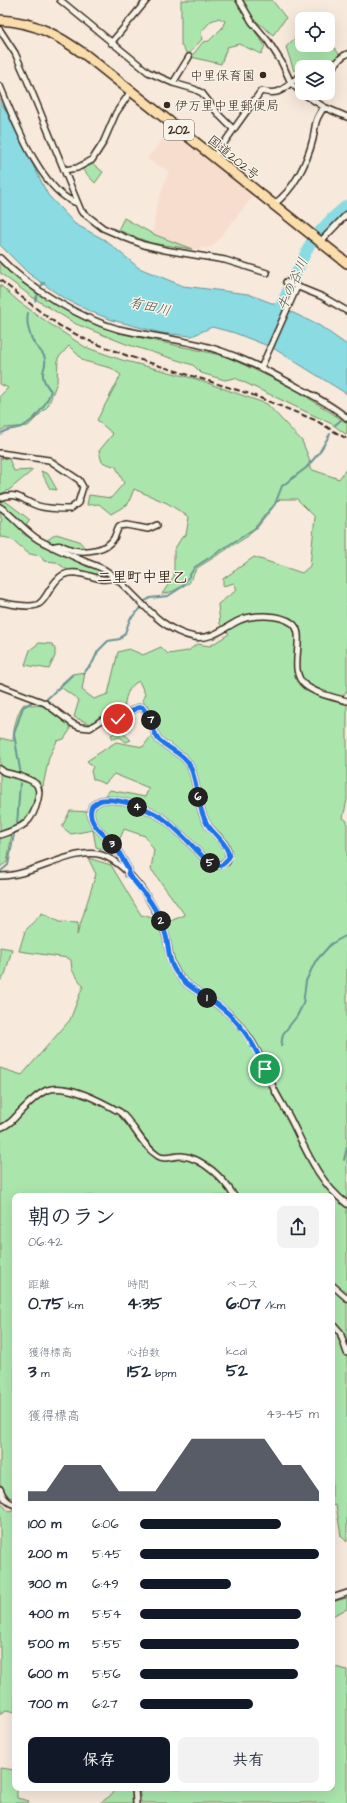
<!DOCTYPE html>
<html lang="ja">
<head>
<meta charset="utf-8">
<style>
  body { margin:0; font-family:"Architects Daughter","Klee One",sans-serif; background:#f2f2f3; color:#1f2937; height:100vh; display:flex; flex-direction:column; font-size:15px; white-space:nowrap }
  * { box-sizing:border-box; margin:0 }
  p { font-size:13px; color:#747a83 }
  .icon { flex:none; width:22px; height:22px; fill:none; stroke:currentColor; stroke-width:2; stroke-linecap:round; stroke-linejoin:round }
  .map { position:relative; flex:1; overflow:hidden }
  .details { position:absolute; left:12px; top:1193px; width:323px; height:598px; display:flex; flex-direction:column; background:#fff; border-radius:8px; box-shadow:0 4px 16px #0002 }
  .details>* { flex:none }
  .buttons { position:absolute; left:295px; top:12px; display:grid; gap:8px }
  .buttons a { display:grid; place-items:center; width:40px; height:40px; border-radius:8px; background:#fff; box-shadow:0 4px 16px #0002; font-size:20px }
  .pin { position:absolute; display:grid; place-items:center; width:34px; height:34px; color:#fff; margin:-17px; border:2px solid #fff; border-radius:50%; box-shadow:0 1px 4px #0007 }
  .km { position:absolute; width:20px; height:20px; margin:-10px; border-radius:50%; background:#222; color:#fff; font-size:11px; line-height:20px; text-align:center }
  .round { display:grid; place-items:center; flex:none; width:42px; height:42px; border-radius:8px; background:#f2f2f3 }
  .head { display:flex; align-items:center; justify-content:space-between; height:68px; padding:0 16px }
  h1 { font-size:22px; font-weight:800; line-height:30px }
  .figures { display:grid; grid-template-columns:repeat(3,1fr); gap:6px; height:68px; padding:4px 16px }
  .figures div { display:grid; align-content:center }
  .figures b { font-size:17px; font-weight:800 }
  .figures small { font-size:11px; font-weight:400 }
  .figures p { font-size:11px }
  .chart { height:112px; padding:8px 16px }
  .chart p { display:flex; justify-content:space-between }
  .chart svg { width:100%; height:72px; margin-top:4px; fill:#111827; opacity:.7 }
  .button { display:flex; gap:8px; margin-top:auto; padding:8px 16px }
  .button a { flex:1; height:46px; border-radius:8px; background:#111827; color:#fff; font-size:16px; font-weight:800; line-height:46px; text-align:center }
  .button a+a { background:#f2f2f3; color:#1f2937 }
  ul { padding:0 16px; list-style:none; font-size:13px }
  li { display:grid; grid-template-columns:64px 48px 1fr; align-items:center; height:30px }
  li i { height:10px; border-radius:5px; background:#111827 }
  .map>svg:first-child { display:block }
</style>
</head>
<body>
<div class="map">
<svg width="347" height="1803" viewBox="0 0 347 1803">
  <rect width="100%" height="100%" fill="#f7e9dc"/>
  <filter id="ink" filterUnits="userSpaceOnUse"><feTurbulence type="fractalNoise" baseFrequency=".025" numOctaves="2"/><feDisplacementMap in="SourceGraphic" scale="8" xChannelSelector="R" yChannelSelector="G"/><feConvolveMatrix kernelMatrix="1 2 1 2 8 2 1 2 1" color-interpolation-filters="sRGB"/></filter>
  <g filter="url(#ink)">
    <path fill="#f7ddcd" d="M171 128 254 195 212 247 192 249 153 234 156 208 169 171 147 159Z"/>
    <path fill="#aae6ac" stroke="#728865" d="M181 0H272L286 18 273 35 238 6 265 46 261 54 239 44 227 47 221 64 191 57 203 42 209 41 222 28 225 21 219 18 211 21 201 32 202 39 188 55 181 45Z
      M328 30 331 33 329 40 339 54 329 66 309 62 294 71 286 47 302 31V45H328Z
      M93 164 103 172 95 183 82 169Z
      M124 218 153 234 192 249 151 243 118 230Z
      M0 262 8 271 34 291 76 315 119 333 225 356 293 388 347 423V435L332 424 235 378 225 380 201 373 193 365 126 344 76 324 32 297 0 273Z
      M0 285 18 301 50 324 85 347 122 360 196 379 267 404 302 441 309 458 310 469 339 479 347 468V635L346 638 347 639V691L343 696 347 699V800L343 818 347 821V1542L341 1536 336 1505 332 1506V1196H15V1499L9 1497 0 1485V1068L22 1075 70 1020 83 986 72 970 71 960 68 958 19 951 25 931 42 913 59 922 78 923 77 935 96 874 88 858 111 865 141 915 168 922 185 915 151 869 154 850 145 836 124 829 114 853 96 847 93 830 71 834 62 827 70 811 93 812 110 790 145 797 149 788 114 774 105 784 93 779 91 771 93 767 87 761 116 742 143 747 156 729 148 706 142 701 145 694 139 681C127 687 125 698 124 711L100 718 90 724 74 717 79 700 59 686 72 674 85 672 82 690 94 699 108 694 118 652 129 649 143 655 161 647 168 654 188 651 197 644 210 646 229 634 220 624 218 604 237 590 234 583 223 586V579L254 557 302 573 310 566 315 517 297 499H280L268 511 248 536 197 568 189 583C180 587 172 593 162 594L174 576V550L182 537 186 535 189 517 167 503 134 489 128 504 111 514 99 504 87 505 89 495 111 498 124 483 116 467 102 462 99 451 113 434 97 420 121 375 111 368 84 361 69 346 58 358 57 382 48 406 28 426 5 428 0 431V396L8 388 0 384Z
      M0 458 9 459 14 471 33 470 9 490 0 494Z
      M41 471 48 474 57 490 50 489Z
      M4 500 30 520 25 527 22 533 44 547 46 541 56 534 79 541 85 548 71 556 86 565 106 574 103 578 81 571H69L56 562 44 561 41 556C37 555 31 555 28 553 18 546 15 537 0 537V522L2 521 0 515V502Z
      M39 643 52 644 55 649V656L49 669 25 665 30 650Z
      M24 704 43 706 70 726V730L64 739 57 741 49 757 43 786 36 790 31 813 13 828 7 862 0 867V738L13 741C13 731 17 711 24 704Z
      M119 730 131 740 126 742 120 737 113 739 111 735Z
      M0 947 12 949 5 975 0 981Z
      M0 1502 9 1512 15 1510V1712L6 1710 0 1714Z
      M347 1598V1609L332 1616V1602Z
      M332 1666 347 1670V1803H141L139 1788H332Z
      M0 1768 15 1770V1788H17V1798L29 1801 28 1803H0Z
      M114 1788H132L133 1803H100L113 1794Z"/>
    <path fill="#8adbe2" stroke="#6a9494" d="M0 99 48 195 75 224 105 240 139 268 183 286 248 294 277 305 320 326 347 345V394L273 348 235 333 212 327 192 336 161 333 112 320 87 310 62 297 28 273 0 245Z"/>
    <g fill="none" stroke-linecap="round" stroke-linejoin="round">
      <path stroke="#6a9494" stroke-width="2" d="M35 301 41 286 44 283
        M346 413 347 412
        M335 425 341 420
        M0 434C7 428 13 430 21 427 35 421 46 405 51 391 34 371 50 368 44 356 42 351 37 348 34 343 29 335 26 322 28 313
        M145 601 150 598 168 596 182 587 195 567 257 527 275 504 282 486 306 468 319 453 330 434
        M83 674 93 662 98 651 108 641 120 639 125 633 130 619 141 608
        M47 699 72 675
        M21 775 14 734 23 707 34 701
        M17 825 20 783
        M1 871 8 865 14 834
        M281 1046 283 1034 297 1016 303 1004 306 981 315 962 331 944 347 935
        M344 1160 347 1147"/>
      <path stroke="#8adbe2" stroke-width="11" d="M318 233 331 219 347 205
        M277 320 280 307 310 244"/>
      <g stroke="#3b2a1e" stroke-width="8">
        <path id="minor" d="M60 0 148 72 173 83 194 89 202 93 220 116 233 129
          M239 0 252 22 268 41 282 63 291 83 302 93
          M0 30 15 53 27 80 81 211 103 228 126 238 144 245 165 250 225 260 267 273
          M111 43 147 0
          M328 70C336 66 339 57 347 54
          M173 83 189 57
          M0 86C14 119 41 192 77 203
          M302 93 324 107 347 117
          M214 157 261 91C284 97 284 85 302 75
          M64 170 77 168 92 160 103 143 116 113 131 91
          M273 205C294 190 307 163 313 139 316 123 314 122 324 107
          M320 242 347 214
          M0 258C27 287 79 318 118 329 144 335 170 338 196 344 233 352 268 371 301 389 317 398 333 406 347 418
          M286 282 323 297 347 311
          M261 368 297 287
          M0 453 49 460 79 480 83 487 78 503 70 509C60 509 48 509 38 506 22 501 19 491 0 498
          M0 507C14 516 24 531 39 540 54 548 70 555 86 562 93 565 102 567 108 572 137 593 156 629 194 637 212 640 224 628 238 621 252 614 279 614 292 623 308 634 286 670 305 685 316 694 333 697 347 701
          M52 547C61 543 65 548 73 550 86 553 108 550 114 538 116 534 117 530 119 526L127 525 148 529 157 525
          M0 602C11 604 26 608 37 605 47 601 50 582 63 575 75 569 90 577 102 579 107 580 110 578 115 578
          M0 686 45 703 73 724 80 727 90 728 102 720 117 719 137 708 142 707C151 716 152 732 159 740 170 750 185 754 191 768 198 786 197 807 207 824 215 836 234 846 227 862L217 866 209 863C196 850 176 827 161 817 146 808 120 798 102 800 98 801 95 804 92 806 85 823 105 834 114 845 120 853 124 862 129 870L128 874
          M0 769 4 772C13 775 29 777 36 784 40 789 39 794 38 799 33 823 22 828 0 835
          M0 876C31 877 75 846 102 855 130 865 156 906 165 933 169 944 168 957 174 968 183 986 204 994 219 1006 229 1013 238 1022 245 1032 259 1049 265 1071 275 1091 280 1101 286 1110 291 1120 306 1150 319 1183 347 1204
          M0 1128C12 1124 16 1115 25 1107 31 1101 40 1093 47 1090 68 1083 102 1102 120 1112 134 1124 141 1145 158 1156 165 1161 174 1155 182 1156 203 1158 224 1179 234 1196
          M332 1285 347 1298
          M332 1323 340 1332 347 1353
          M0 1489C3 1497 6 1502 15 1505
          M332 1598 347 1593
          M135 1788 136 1803"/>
      </g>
      <g stroke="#3b2a1e" stroke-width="12">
        <path id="trunk" d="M0 20C36 22 59 36 87 56L347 263"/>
      </g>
      <use href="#minor" stroke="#f7f3e8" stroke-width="5"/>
      <use href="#trunk" stroke="#faddab" stroke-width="9"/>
      <path stroke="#3b2a1e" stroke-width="2" stroke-dasharray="6 3" stroke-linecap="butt" d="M0 280 42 313 60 326 87 340 128 356 250 394 315 420 347 439"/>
    </g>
  </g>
  <g fill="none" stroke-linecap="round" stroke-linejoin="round" filter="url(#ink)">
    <g stroke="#fff" stroke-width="8">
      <path id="route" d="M118 719 137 708 142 707C151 716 152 732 159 740 170 750 185 754 191 768 198 786 197 807 207 824 214 835 228 843 229 857 224 867 218 867 209 863 196 850 176 827 161 817 146 808 120 798 102 800 98 801 95 804 92 806 85 823 105 834 114 845 120 853 124 862 129 870L128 874C144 892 160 911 166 936 169 947 168 959 174 969 184 986 203 994 218 1005 241 1022 254 1044 265 1069"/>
    </g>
    <use href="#route" stroke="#1a73e8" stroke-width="5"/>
  </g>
  <g fill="#3b2a1e" stroke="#f7f3e8" stroke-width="1.5">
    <circle cx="263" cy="75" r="4"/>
    <circle cx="167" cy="105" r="4"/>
  </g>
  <g text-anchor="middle" stroke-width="3" stroke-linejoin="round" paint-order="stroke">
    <rect fill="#f7f3e8" stroke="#73665b" stroke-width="1" x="164" y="120" width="30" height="20" rx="3"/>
    <g font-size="12" font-weight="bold" fill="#3b2a1e">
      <text x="179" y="134">202</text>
    </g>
    <g font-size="13" fill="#3b2a1e" stroke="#f7f3e8" text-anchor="end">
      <text x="255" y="80">中里保育園</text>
      <text x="175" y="110" text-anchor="start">伊万里中里郵便局</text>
    </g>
    <g font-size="13" fill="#3b2a1e" stroke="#f7f3e8">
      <text transform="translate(234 157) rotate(39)" y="5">国道202号</text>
    </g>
    <g font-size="14" font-style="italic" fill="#4f564f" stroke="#f7f3e8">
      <text transform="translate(292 284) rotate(-66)" y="5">牛の谷川</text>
      <text transform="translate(150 306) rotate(13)" y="5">有田川</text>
    </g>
    <g font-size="15" font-weight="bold" fill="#3b2a1e" stroke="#f7f3e8">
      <text x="142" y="582">二里町中里乙</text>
    </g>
  </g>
</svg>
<div class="buttons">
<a><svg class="icon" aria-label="locate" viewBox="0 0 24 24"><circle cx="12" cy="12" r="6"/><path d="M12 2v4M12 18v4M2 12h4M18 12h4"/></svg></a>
<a><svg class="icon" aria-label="layers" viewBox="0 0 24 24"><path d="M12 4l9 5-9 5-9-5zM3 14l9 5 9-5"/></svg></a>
</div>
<div class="pin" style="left:265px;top:1069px;background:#1e9e55"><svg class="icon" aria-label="arrive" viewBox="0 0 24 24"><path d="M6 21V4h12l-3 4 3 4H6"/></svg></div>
<div class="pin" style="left:118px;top:719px;background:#d93025"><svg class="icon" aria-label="check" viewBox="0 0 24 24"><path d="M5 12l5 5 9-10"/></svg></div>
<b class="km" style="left:207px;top:998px">1</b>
<b class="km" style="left:161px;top:921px">2</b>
<b class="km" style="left:112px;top:844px">3</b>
<b class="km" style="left:137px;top:807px">4</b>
<b class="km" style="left:210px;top:863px">5</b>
<b class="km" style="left:198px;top:797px">6</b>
<b class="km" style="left:151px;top:720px">7</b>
<section class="details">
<div class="head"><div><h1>朝のラン</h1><p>06:42</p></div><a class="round"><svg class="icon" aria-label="share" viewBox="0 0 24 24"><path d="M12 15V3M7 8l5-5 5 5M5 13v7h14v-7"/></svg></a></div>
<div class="figures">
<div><p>距離</p><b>0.75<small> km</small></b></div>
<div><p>時間</p><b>4:35</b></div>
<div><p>ペース</p><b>6:07<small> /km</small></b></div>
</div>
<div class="figures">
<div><p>獲得標高</p><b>3<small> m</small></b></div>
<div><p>心拍数</p><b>152<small> bpm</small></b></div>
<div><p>kcal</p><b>52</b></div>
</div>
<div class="chart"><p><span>獲得標高</span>43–45 m</p>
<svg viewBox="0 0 160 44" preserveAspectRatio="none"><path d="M0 44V38L10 38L20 22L30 22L40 22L50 38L60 38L70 38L80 22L90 6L100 6L110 6L120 6L130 6L140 22L150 22L160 38V44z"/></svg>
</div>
<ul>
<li><b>100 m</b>6:06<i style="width:79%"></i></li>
<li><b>200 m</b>5:45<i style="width:100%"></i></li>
<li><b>300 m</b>6:49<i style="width:51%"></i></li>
<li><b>400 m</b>5:54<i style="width:90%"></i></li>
<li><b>500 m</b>5:55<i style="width:89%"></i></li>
<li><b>600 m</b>5:56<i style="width:88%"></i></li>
<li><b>700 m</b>6:27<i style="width:63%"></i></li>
</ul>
<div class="button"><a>保存</a><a>共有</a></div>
</section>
</div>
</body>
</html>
